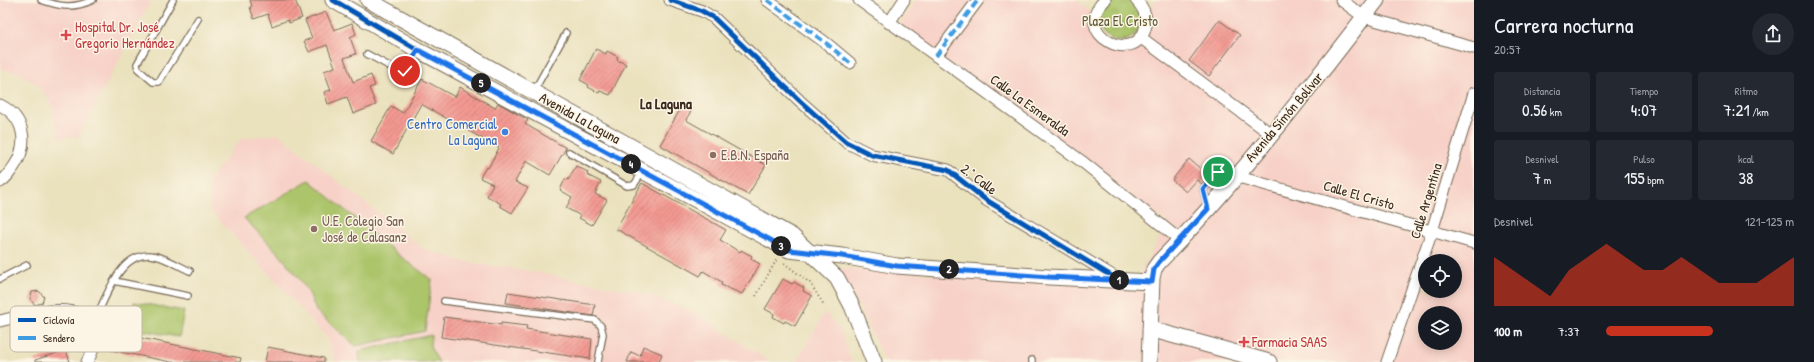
<!DOCTYPE html>
<html lang="es">
<head>
<meta charset="utf-8">
<style>
  body { margin:0; font-family:"Patrick Hand",sans-serif; background:#242831; color:#f1f3f6; height:100vh; display:flex; flex-direction:column; font-size:15px; white-space:nowrap }
  * { box-sizing:border-box; margin:0 }
  p { font-size:13px; color:#9ea1a6 }
  .icon { flex:none; width:22px; height:22px; fill:none; stroke:currentColor; stroke-width:2; stroke-linecap:round; stroke-linejoin:round }
  .map { position:relative; flex:1; overflow:hidden }
  .sheet { display:flex; flex-direction:column; background:#171b24; width:340px }
  .sheet>* { flex:none }
  .buttons { position:absolute; left:1418px; top:254px; display:grid; gap:8px }
  .buttons a { display:grid; place-items:center; width:44px; height:44px; border-radius:50%; background:#171b24; box-shadow:0 2px 10px #0003; font-size:20px }
  .pin { position:absolute; display:grid; place-items:center; width:34px; height:34px; color:#fff; margin:-17px; border:2px solid #fff; border-radius:50%; box-shadow:0 1px 4px #0007 }
  .km { position:absolute; width:20px; height:20px; margin:-10px; border-radius:50%; background:#222; color:#fff; font-size:11px; line-height:20px; text-align:center }
  .round { display:grid; place-items:center; flex:none; width:42px; height:42px; border-radius:21px; background:#242831 }
  .summary { display:flex; align-items:center; justify-content:space-between; height:68px; padding:0 20px }
  h1 { font-size:22px; font-weight:600; line-height:30px }
  .figures { display:grid; grid-template-columns:repeat(3,1fr); gap:6px; height:68px; padding:4px 20px }
  .figures div { display:grid; align-content:center; border-radius:4px; background:#242831; text-align:center }
  .figures b { font-size:17px; font-weight:600 }
  .figures small { font-size:11px; font-weight:400 }
  .figures p { font-size:11px }
  .chart { height:112px; padding:8px 20px }
  .chart p { display:flex; justify-content:space-between }
  .chart svg { width:100%; height:72px; margin-top:4px; fill:#c8321e; opacity:.7 }
  ul { padding:0 20px; list-style:none; font-size:13px }
  li { display:grid; grid-template-columns:64px 48px 1fr; align-items:center; height:30px }
  li i { height:10px; border-radius:5px; background:#c8321e }
  main { display:flex; flex:1; min-height:0 }
  .map>svg:first-child { display:block }
</style>
</head>
<body>
<main>
<div class="map">
<svg width="1474" height="362" viewBox="0 0 1474 362">
  <defs>
    <pattern id="park-crowns" width="20" height="18" patternUnits="userSpaceOnUse"><rect width="20" height="18" fill="#acc56b"/><path d="M2 6a3 3 0 1 1 6 0M12 15a3 3 0 1 1 6 0" fill="none" stroke="#95a95c"/></pattern>
    <pattern id="building-hatch" width="6" height="6" patternUnits="userSpaceOnUse"><rect width="6" height="6" fill="#f39992"/><path d="M-1 1l2-2M0 6l6-6M5 7l2-2" fill="none" stroke="#c67d77"/></pattern>
  </defs>
  <rect width="100%" height="100%" fill="#fcf5e5"/>
  <filter id="ink" filterUnits="userSpaceOnUse"><feTurbulence type="fractalNoise" baseFrequency=".025" numOctaves="2"/><feDisplacementMap in="SourceGraphic" scale="8" xChannelSelector="R" yChannelSelector="G"/><feConvolveMatrix kernelMatrix="1 2 1 2 8 2 1 2 1" color-interpolation-filters="sRGB"/></filter>
  <filter id="wash" filterUnits="userSpaceOnUse"><feTurbulence type="fractalNoise" baseFrequency=".012" numOctaves="4" result="noise"/><feDisplacementMap in="SourceGraphic" scale="16" xChannelSelector="R" yChannelSelector="G"/><feGaussianBlur stdDeviation="0.9" result="paint"/><feColorMatrix in="noise" values="0 0 0 0 0 0 0 0 0 0 0 0 0 0 0 0 0 1.4 0 .05"/><feComposite in="paint" operator="in"/></filter>
  <g filter="url(#wash)">
    <rect width="100%" height="100%" fill="#eae1bd"/>
    <path fill="#f7d1c7" fill-rule="evenodd" d="M0 0H151L79 136 58 138 52 105 39 86 29 79 13 71 0 69Z
      M916 0H1076L1090 11 1093 30 1096 38 1103 45 1113 49 1123 50 1151 21 1150 9 1156 0H1474V362H885L861 310 837 268 1133 286 1168 223 1025 120 898 26ZM1425 261H1455V291H1425ZM1425 313H1455V343H1425Z
      M278 134 424 249 466 262 522 270 639 292 659 299 680 306 700 316 770 362H336L327 337 210 210V179L241 139Z
      M825 312 842 333 851 362H796Z"/>
    <path fill="url(#park-crowns)" stroke="#747844" d="M1099 20a21 21 0 1 1 42 0a21 21 0 1 1-42 0Z"/>
    <path fill="#acc56b" stroke="#747844" d="M309 180 400 256 432 280 425 331 356 346 316 311 310 295 299 278 279 254 244 218Z
      M134 302 184 311 179 337 129 328Z
      M431 335 430 347 439 362H360L359 351Z"/>
    <g id="blocks">
      <path fill="url(#building-hatch)" d="M250 0H295L302 18 289 23 288 20 272 26 268 14 254 19 250 7 252 6Z
        M326 12 334 30 352 23 356 34 350 37 356 54 344 58 353 82 371 75 375 86 369 88 376 105 353 114 347 97 328 104 324 92 331 90 324 71 335 67 327 45 309 52 304 41 312 38 305 20Z
        M1219 20 1240 35 1209 76 1189 61Z
        M596 49 606 54 607 51 618 57 617 60 626 64 610 95 600 91 599 93 588 87 589 85 580 80Z
        M422 79 455 97 460 87 495 108 498 103 528 120 525 124 566 148 550 175 526 161 515 182 528 188 512 213 500 206 501 204 487 196 493 184 480 178 486 167 488 168 499 148 421 104 393 154 371 141 391 106 403 113Z
        M683 104 692 109 686 120 766 165 748 195 660 145Z
        M1189 159 1209 176 1202 184 1197 180 1186 192 1172 180Z
        M576 166 588 172 587 175 601 182 595 194 607 200 592 225 579 218 581 216 566 208 572 197 560 190 565 179 568 180Z
        M642 183 726 230 720 240 740 252 741 250 752 256 751 259 760 264 742 294 721 285 722 282 703 271 700 276 616 229Z
        M783 279 792 284 794 282 804 288 803 291 812 296 795 326 785 321 784 323 773 317 774 314 765 309Z
        M39 291 44 297 42 303 35 305 30 299 32 292Z
        M508 292 595 305 593 316 506 303Z
        M444 317 501 325V323L527 326 526 329 592 339 590 359 441 337Z
        M115 333 241 358 240 362H171L111 350Z
        M643 346 662 354 659 362H627L631 352 640 356Z
        M268 347 324 358V362H265Z
        M66 350 70 362H35V360Z"/>
    </g>
  </g>
  <g filter="url(#ink)">
    <use href="#blocks" fill-opacity="0" stroke="#786a56" stroke-width="1"/>
    <g fill="none" stroke-linecap="round" stroke-linejoin="round">
      <g stroke="#786a56" stroke-width="8">
        <path id="lane" d="M41 0C61 7 73 9 93 0
          M173 0 137 64 138 69 153 82H159L198 19
          M367 54 400 72H403L417 51
          M534 91 566 33
          M569 152 627 186 634 185 642 173
          M1208 207 1203 189 1218 172 1235 176
          M0 279 27 265
          M114 281 188 296
          M444 301 595 320 601 326 603 334 598 362
          M92 325C106 301 119 247 156 256 168 259 179 266 190 271
          M1032 362V360"/>
      </g>
      <g stroke="#786a56" stroke-width="13">
        <path id="street" d="M670 0 702 11 714 18 800 101 846 142 872 155 948 170 986 200 1118 279
          M767 0 826 43 850 63
          M859 0 1084 163 1180 240
          M1105 0C1069 34 1138 69 1146 25 1147 15 1143 7 1136 0
          M1341 0 1364 17 1474 48
          M889 23 904 0
          M1140 37 1271 134
          M936 56 978 0
          M0 105C26 118 29 146 13 168 9 173 6 179 0 182
          M1235 176 1474 243
          M0 321C23 316 80 297 93 327 98 339 93 351 87 362
          M1387 362 1432 231 1474 93"/>
      </g>
      <g stroke="#786a56" stroke-width="17">
        <path id="secondary" d="M333 0 418 50 789 250 842 256 897 266 1049 277 1152 282
          M368 0 792 236 837 278 852 306 874 362
          M1150 329 1269 362
          M1149 362 1152 278 1154 269 1159 262C1238 181 1308 90 1377 0"/>
      </g>
      <path stroke="#786a56" stroke-width="2" stroke-dasharray="1 3" stroke-linecap="butt" d="M784 263 810 283 824 305
        M756 296 777 259"/>
      <use href="#lane" stroke="#fff" stroke-width="5.5"/>
      <use href="#street" stroke="#fff" stroke-width="11"/>
      <use href="#secondary" stroke="#fff" stroke-width="15"/>
      <path stroke="#3f9ce0" stroke-width="4" stroke-dasharray="8 4" stroke-linecap="butt" d="M767 0 826 43 850 63
        M936 56 978 0"/>
      <g stroke="#fcf5e5" stroke-width="8">
        <path id="cycleway" d="M333 0 418 50 789 250 842 256 897 266 1049 277 1152 282
          M670 0 702 11 714 18 800 101 846 142 872 155 948 170 986 200 1118 280"/>
      </g>
      <use href="#cycleway" stroke="#0057b8" stroke-width="5"/>
    </g>
  </g>
  <g fill="none" stroke-linecap="round" stroke-linejoin="round" filter="url(#ink)">
    <g stroke="#fff" stroke-width="8">
      <path id="route" d="M405 71 418 50 789 250 842 256 897 266 1049 277 1152 282 1154 269 1159 262 1208 209 1203 189 1218 172"/>
    </g>
    <use href="#route" stroke="#1a73e8" stroke-width="5"/>
  </g>
  <g fill="#e0444e" stroke="#fcf5e5" stroke-width="1.5">
    <path d="M64 29h4v4h4v4h-4v4h-4v-4h-4v-4h4z"/>
    <path d="M1242 336h4v4h4v4h-4v4h-4v-4h-4v-4h4z"/>
  </g>
  <circle fill="#3f7fe0" stroke="#fcf5e5" stroke-width="1.5" cx="505" cy="132" r="4"/>
  <g fill="#8d6e63" stroke="#fcf5e5" stroke-width="1.5">
    <circle cx="713" cy="155" r="4"/>
    <circle cx="314" cy="229" r="4"/>
  </g>
  <g text-anchor="middle" stroke-width="3" stroke-linejoin="round" paint-order="stroke">
    <g font-size="14" fill="#5d5835" stroke="#fcf5e5">
      <text x="1120" y="26">Plaza El Cristo</text>
    </g>
    <g font-size="14" fill="#be3a42" stroke="#fcf5e5" text-anchor="start">
      <text x="75" y="32">Hospital Dr. José<tspan x="75" dy="16">Gregorio Hernández</tspan></text>
      <text x="1252" y="347">Farmacia SAAS</text>
    </g>
    <g font-size="14" fill="#3b2a1e" stroke="#fcf5e5">
      <text transform="translate(1030 105) rotate(36)" y="5">Calle La Esmeralda</text>
      <text transform="translate(1284 117) rotate(-50)" y="5">Avenida Simón Bolívar</text>
      <text transform="translate(580 118) rotate(29)" y="5">Avenida La Laguna</text>
      <text transform="translate(979 179) rotate(37)" y="5">2.° Calle</text>
      <text transform="translate(1359 195) rotate(16)" y="5">Calle El Cristo</text>
      <text transform="translate(1426 201) rotate(-73)" y="5">Calle Argentina</text>
    </g>
    <g font-size="14" fill="#366cbe" stroke="#fcf5e5" text-anchor="end">
      <text x="497" y="129">Centro Comercial<tspan x="497" dy="16">La Laguna</tspan></text>
    </g>
    <g font-size="14" fill="#785e54" stroke="#fcf5e5" text-anchor="start">
      <text x="721" y="160">E.B.N. España</text>
      <text x="322" y="226">U.E. Colegio San<tspan x="322" dy="16">José de Calasanz</tspan></text>
    </g>
    <g font-size="15" font-weight="bold" fill="#3b2a1e" stroke="#fcf5e5">
      <text x="666" y="109">La Laguna</text>
    </g>
  </g>
  <rect x="10" y="306" width="132" height="46" rx="6" fill="#fcf5e5" stroke="#c2b8a9" stroke-width="1"/>
  <rect x="18" y="318" width="18" height="4" fill="#0057b8"/>
  <rect x="18" y="336" width="18" height="4" fill="#3f9ce0"/>
  <g font-size="11" fill="#3b2a1e">
    <text x="43" y="324">Ciclovía</text>
    <text x="43" y="342">Sendero</text>
  </g>
</svg>
<div class="buttons">
<a><svg class="icon" aria-label="locate" viewBox="0 0 24 24"><circle cx="12" cy="12" r="6"/><path d="M12 2v4M12 18v4M2 12h4M18 12h4"/></svg></a>
<a><svg class="icon" aria-label="layers" viewBox="0 0 24 24"><path d="M12 4l9 5-9 5-9-5zM3 14l9 5 9-5"/></svg></a>
</div>
<div class="pin" style="left:1218px;top:172px;background:#1e9e55"><svg class="icon" aria-label="arrive" viewBox="0 0 24 24"><path d="M6 21V4h12l-3 4 3 4H6"/></svg></div>
<div class="pin" style="left:405px;top:71px;background:#d93025"><svg class="icon" aria-label="check" viewBox="0 0 24 24"><path d="M5 12l5 5 9-10"/></svg></div>
<b class="km" style="left:1119px;top:280px">1</b>
<b class="km" style="left:949px;top:269px">2</b>
<b class="km" style="left:781px;top:246px">3</b>
<b class="km" style="left:631px;top:164px">4</b>
<b class="km" style="left:481px;top:83px">5</b>
</div>
<section class="sheet">
<div class="summary"><div><h1>Carrera nocturna</h1><p>20:57</p></div><a class="round"><svg class="icon" aria-label="share" viewBox="0 0 24 24"><path d="M12 15V3M7 8l5-5 5 5M5 13v7h14v-7"/></svg></a></div>
<div class="figures">
<div><p>Distancia</p><b>0.56<small> km</small></b></div>
<div><p>Tiempo</p><b>4:07</b></div>
<div><p>Ritmo</p><b>7:21<small> /km</small></b></div>
</div>
<div class="figures">
<div><p>Desnivel</p><b>7<small> m</small></b></div>
<div><p>Pulso</p><b>155<small> bpm</small></b></div>
<div><p>kcal</p><b>38</b></div>
</div>
<div class="chart"><p><span>Desnivel</span>121–125 m</p>
<svg viewBox="0 0 160 44" preserveAspectRatio="none"><path d="M0 44V14L10 22L20 30L30 38L40 22L50 14L60 6L70 14L80 22L90 22L100 14L110 22L120 30L130 30L140 30L150 22L160 14V44z"/></svg>
</div>
<ul>
<li><b>100 m</b>7:37<i style="width:57%"></i></li>
</ul>
</section>
</main>
</body>
</html>
